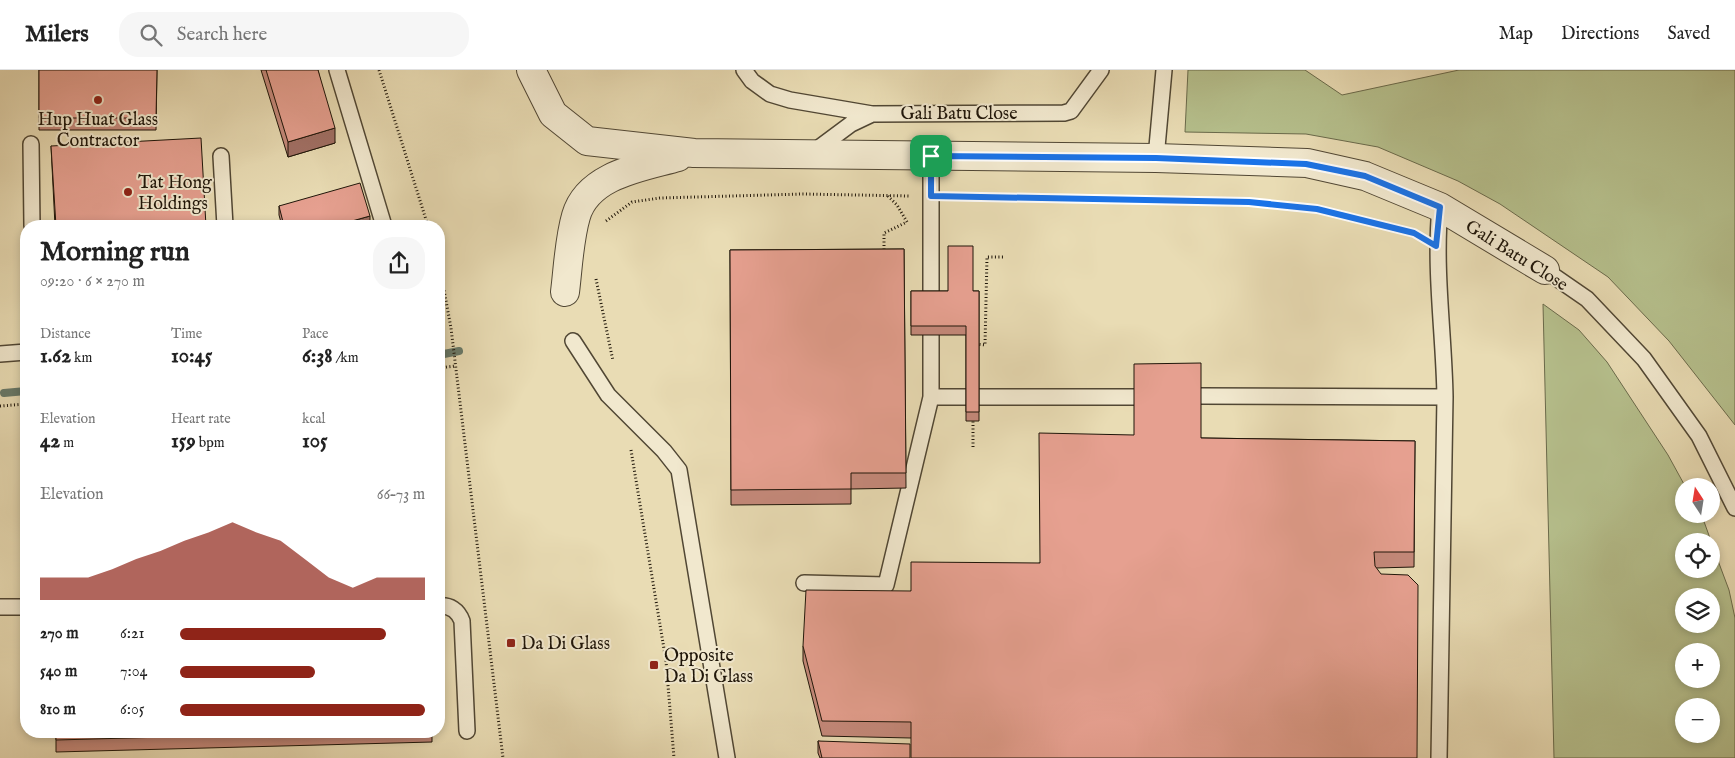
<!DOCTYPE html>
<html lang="en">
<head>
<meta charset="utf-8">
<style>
  body { margin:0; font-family:"IM FELL English",serif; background:#f6f6f6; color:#222; height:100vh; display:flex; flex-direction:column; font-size:19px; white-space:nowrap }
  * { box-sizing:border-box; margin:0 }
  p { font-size:16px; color:#767676 }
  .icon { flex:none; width:28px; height:28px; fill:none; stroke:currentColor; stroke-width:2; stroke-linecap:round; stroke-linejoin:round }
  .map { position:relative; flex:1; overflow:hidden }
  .details { position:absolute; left:20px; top:150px; width:425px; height:518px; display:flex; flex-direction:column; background:#fff; border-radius:20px; box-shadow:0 2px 8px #0003 }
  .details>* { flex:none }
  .needle { width:32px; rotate:348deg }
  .controls { position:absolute; left:1675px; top:408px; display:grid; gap:10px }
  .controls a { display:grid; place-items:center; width:45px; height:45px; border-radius:50%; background:#fff; box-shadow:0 2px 8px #0003; font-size:25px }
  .pin { position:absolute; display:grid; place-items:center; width:42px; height:42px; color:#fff; margin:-21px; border-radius:10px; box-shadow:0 2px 8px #0006 }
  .round { display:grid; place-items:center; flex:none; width:52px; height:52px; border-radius:20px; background:#f6f6f6 }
  .overview { display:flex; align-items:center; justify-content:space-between; height:85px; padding:0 20px }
  h1 { font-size:28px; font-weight:800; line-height:38px }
  .metrics { display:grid; grid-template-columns:repeat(3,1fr); gap:8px; height:85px; padding:5px 20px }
  .metrics div { display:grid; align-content:center }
  .metrics b { font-size:21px; font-weight:800 }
  .metrics small { font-size:14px; font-weight:400 }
  .metrics p { font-size:14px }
  .chart { height:140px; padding:10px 20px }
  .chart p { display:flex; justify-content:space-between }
  .chart svg { width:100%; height:90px; margin-top:5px; fill:#8f2418; opacity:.7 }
  ul { padding:0 20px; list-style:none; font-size:16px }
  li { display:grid; grid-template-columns:80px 60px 1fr; align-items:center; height:38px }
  li i { height:12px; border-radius:6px; background:#8f2418 }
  header { display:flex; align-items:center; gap:30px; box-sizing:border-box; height:70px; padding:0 25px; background:#fff; border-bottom:1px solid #e0e0e0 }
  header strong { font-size:24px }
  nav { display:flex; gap:28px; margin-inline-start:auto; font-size:18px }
  .search { width:350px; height:45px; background:#f6f6f6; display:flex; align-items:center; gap:12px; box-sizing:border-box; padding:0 18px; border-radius:20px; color:#767676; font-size:19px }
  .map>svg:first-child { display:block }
</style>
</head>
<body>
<header>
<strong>Milers</strong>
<div class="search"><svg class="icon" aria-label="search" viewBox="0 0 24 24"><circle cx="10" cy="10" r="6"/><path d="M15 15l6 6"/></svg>Search here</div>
<nav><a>Map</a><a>Directions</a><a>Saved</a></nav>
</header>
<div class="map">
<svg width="1735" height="688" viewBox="0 0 1735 688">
  <rect width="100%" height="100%" fill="#e9dcb4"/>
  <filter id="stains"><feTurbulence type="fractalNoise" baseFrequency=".004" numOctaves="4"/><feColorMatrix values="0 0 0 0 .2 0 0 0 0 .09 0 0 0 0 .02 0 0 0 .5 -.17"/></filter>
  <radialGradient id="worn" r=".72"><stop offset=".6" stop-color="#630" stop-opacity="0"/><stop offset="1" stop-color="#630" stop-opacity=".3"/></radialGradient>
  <path fill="#b6c08d" stroke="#6a6a4b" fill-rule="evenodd" d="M1188 0H1305L1342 25 1459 0H1735V355L1669 271 1608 207 1500 134 1458 111 1378 77 1306 64 1185 62Z
    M1543 234 1579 260 1607 292 1668 385 1685 416 1684 444H1701L1702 446 1711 471H1684V499H1711V472L1729 520 1735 548V688H1554ZM1684 526H1711V554H1684ZM1684 581H1711V609H1684ZM1684 636H1711V664H1684Z"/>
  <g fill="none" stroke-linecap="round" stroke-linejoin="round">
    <path stroke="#677969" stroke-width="8" d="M439 285 459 281
      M4 323 26 321"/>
    <g stroke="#514734" stroke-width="18">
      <path id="service" d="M337 0 384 156
        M744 0 752 11 770 24 790 30 872 44
        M31 74 32 156
        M812 83 851 54 872 44 1064 43 1071 41 1101 0
        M221 86 225 156
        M1156 88 1164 0
        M1545 200 1587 229 1644 289 1699 366 1735 438
        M931 229V86
        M573 271 608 325 664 381 679 400 727 688
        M0 284 26 282
        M1201 326 1445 327
        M931 327H966
        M979 327H1135
        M804 513 886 515 931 327V265
        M439 536C450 535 458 540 462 551L467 661
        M0 537H26
        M1439 688 1445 327C1444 264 1434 200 1440 137"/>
    </g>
    <g stroke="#514734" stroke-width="30">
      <path id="minor" d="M531 0 553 44 587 71 694 83 1156 88 1307 93 1365 106 1440 137 1545 200
        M565 222C568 198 569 170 576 146 588 104 643 97 678 87"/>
    </g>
    <path stroke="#1e1509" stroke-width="3" stroke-dasharray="1 2.5" stroke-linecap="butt" d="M379 0 428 156
      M951 127 1249 132 1317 139 1416 165
      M606 151 632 132 660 128 803 124 910 126
      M884 183V163L907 152 897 135 888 126
      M439 193 451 258 503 688
      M596 209 613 291
      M976 274 985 275 987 187H1005
      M439 298 455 296
      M0 336 26 334
      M973 377V348
      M631 380 666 591 674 688"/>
    <use href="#service" stroke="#f1e8ce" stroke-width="15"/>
    <use href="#minor" stroke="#f1e8ce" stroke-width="28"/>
  </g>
  <path fill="#c68a7c" stroke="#1e1509" d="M39 0H157L156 60H39Z
    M261 0H318L335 73 288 87Z
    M51 76 206 156H55Z
    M279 136 370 154 364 156H282L279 145Z
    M904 179 906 418 851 419V434L731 435 730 180Z
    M911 221H979V351H966V265H911Z
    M1201 368 1415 371 1414 497 1376 498 911 668 822 666 803 591V576L911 521 1040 493Z
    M56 661H432V672L56 682Z
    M818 671 910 688H820L818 683Z"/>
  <path fill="#a17065" stroke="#1e1509" d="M335 58V73L288 87V72Z
    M370 146V154L364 156H334Z"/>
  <path fill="#e6a090" stroke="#1e1509" d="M39 0H157L156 48H39Z
    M266 0H318L335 58 288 72Z
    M201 68 206 156H56L51 76Z
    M360 113 370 146 334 156H284L279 136Z
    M948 176H973V221H979V342H966V256H911V221H948Z
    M904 179 906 403H851V419L731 420 730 180Z
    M1201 293V368L1415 371 1414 482H1374L1375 496 1381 504 1408 505 1418 515 1417 688H911V652L822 651 803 576 806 520 911 521V492L1040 493 1039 363 1134 365V294Z
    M56 661H384L56 670Z
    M818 671 910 674V688H822Z"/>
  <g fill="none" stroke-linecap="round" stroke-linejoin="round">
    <g stroke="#fff" stroke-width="10">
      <path id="route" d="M931 86 1156 88 1306 94 1365 106 1440 137 1436 176 1414 163 1317 139 1249 132 931 126Z"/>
    </g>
    <use href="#route" stroke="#1a73e8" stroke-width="6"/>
  </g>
  <g fill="#8f2418" stroke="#f1e8ce" stroke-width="2">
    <circle cx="98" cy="30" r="5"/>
    <circle cx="128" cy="122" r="5"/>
    <rect x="506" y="568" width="10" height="10" rx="2.5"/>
    <rect x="649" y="590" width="10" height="10" rx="2.5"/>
  </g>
  <g text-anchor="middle" stroke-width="4" stroke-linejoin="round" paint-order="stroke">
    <g font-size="18" fill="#1e1509" stroke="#f1e8ce">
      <text x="959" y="49">Gali Batu Close</text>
      <text transform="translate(1517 185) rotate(32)" y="6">Gali Batu Close</text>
    </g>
    <g font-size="18" fill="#1e1509" stroke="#f1e8ce" text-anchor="start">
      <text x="98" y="55" text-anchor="middle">Hup Huat Glass<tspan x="98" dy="21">Contractor</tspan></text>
      <text x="138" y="118">Tat Hong<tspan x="138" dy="21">Holdings</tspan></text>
      <text x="521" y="579">Da Di Glass</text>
      <text x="664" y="591">Opposite<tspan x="664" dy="21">Da Di Glass</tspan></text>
    </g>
  </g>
  <rect width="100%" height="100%" filter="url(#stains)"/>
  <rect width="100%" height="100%" fill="url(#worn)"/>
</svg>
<div class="controls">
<a><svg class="needle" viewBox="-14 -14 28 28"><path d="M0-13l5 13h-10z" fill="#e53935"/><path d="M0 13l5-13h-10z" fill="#767676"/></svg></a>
<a><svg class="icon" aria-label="locate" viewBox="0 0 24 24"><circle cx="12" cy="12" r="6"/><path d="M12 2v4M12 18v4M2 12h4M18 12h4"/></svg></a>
<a><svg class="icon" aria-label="layers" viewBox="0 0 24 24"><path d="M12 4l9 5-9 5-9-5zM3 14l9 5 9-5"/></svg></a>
<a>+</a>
<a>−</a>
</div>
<div class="pin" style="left:931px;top:86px;background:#1e9e55"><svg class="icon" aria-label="arrive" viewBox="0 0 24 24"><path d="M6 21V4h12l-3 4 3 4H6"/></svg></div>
<section class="details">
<div class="overview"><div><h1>Morning run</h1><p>09:20 · 6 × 270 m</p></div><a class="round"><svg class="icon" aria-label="share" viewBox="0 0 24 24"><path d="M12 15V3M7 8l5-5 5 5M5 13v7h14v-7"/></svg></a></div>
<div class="metrics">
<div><p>Distance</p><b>1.62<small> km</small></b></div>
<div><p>Time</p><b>10:45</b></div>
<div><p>Pace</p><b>6:38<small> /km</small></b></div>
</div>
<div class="metrics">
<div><p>Elevation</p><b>42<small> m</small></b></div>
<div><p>Heart rate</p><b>159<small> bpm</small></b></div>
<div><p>kcal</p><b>105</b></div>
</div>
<div class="chart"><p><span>Elevation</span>66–73 m</p>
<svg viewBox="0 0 160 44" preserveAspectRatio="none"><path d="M0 44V33L10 33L20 33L30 29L40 24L50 20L60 15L70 11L80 6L90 11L100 15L110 24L120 33L130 38L140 33L150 33L160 33V44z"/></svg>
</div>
<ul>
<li><b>270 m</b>6:21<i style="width:84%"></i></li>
<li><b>540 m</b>7:04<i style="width:55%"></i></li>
<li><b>810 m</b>6:05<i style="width:100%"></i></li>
</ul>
</section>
</div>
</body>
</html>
